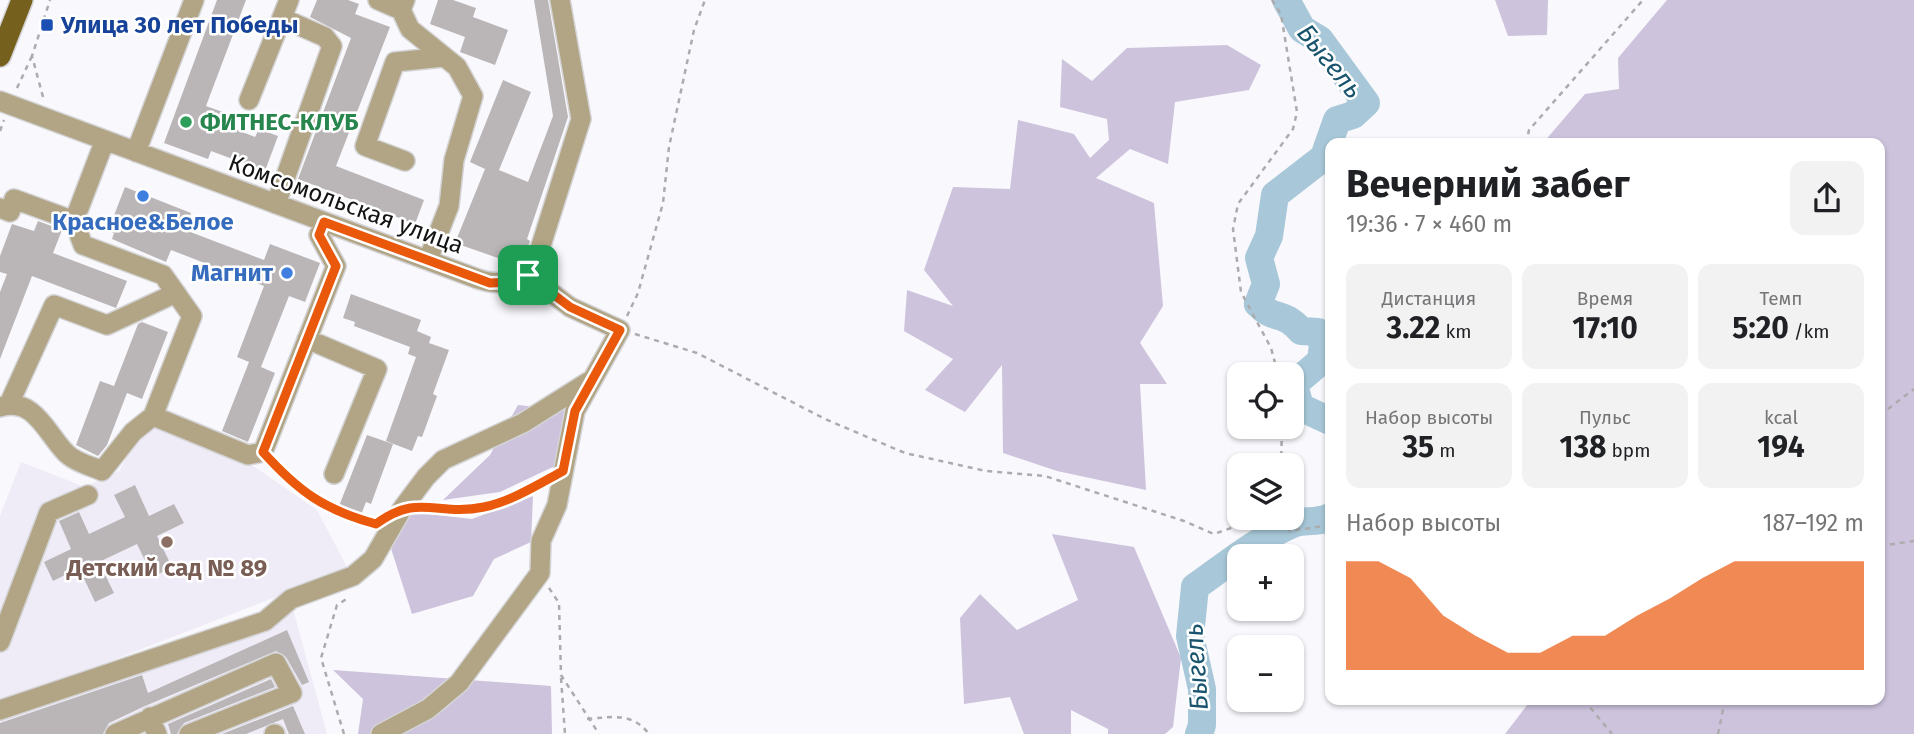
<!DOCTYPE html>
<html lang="ru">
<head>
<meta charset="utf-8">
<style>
  body { margin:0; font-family:"Fira Sans",sans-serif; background:#f2f2f2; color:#202124; height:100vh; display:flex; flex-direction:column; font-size:26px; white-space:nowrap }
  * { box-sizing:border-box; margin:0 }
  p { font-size:23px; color:#757577 }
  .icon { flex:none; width:38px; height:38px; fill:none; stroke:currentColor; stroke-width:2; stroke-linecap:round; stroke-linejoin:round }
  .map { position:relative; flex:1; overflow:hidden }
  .side { position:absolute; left:1325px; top:138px; width:560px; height:567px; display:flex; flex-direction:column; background:#fff; border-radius:14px; box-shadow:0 2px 5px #0004 }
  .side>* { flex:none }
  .controls { position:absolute; left:1227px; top:362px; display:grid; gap:14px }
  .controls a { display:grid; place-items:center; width:77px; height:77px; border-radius:14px; background:#fff; box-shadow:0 2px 5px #0004; font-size:35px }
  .pin { position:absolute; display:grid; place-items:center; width:60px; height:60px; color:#fff; margin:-30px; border-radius:14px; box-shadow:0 4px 10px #0006 }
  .round { display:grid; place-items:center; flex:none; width:74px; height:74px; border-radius:14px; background:#f2f2f2 }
  .head { display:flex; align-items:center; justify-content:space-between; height:119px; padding:0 21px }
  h1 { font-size:38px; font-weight:700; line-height:52px }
  .figures { display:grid; grid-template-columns:repeat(3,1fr); gap:10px; height:119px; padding:7px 21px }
  .figures div { display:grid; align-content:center; border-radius:14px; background:#f2f2f2; text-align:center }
  .figures b { font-size:30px; font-weight:700 }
  .figures small { font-size:19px; font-weight:400 }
  .figures p { font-size:19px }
  .chart { height:196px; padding:14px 21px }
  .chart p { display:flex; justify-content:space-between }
  .chart svg { width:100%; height:126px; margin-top:7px; fill:#ea580c; opacity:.7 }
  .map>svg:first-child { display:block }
</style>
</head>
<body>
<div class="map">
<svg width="1914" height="734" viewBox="0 0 1914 734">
  <rect width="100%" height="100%" fill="#f9f8fc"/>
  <path fill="#f0ecf7" d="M163 426 255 467 317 510 348 569 15 698 292 605 327 734H0V516L21 462 85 487 119 471 143 430Z"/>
  <path fill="#cdc3dd" d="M1495 0H1548L1547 35 1508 36Z
    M1667 0H1914V734H1505L1531 700H1880V144L1543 143 1585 94 1619 89 1618 58Z
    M1227 45 1261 65 1249 90 1175 102 1168 164 1130 149 1096 178 1154 203 1163 306 1140 343 1167 384H1140L1146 490 1057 471 1003 453 1002 365 965 412 925 390 953 359 904 331 907 290 953 306 924 270 953 187 1010 189 1018 120 1074 134 1090 158 1109 140 1107 119 1060 107 1062 59 1092 81 1127 48Z
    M518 405 565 410 557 465 500 492 443 500 490 455Z
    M533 496 531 542 494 559 473 596 412 614 387 536 411 512 472 519Z
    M1052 534 1134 547 1181 658 1173 727 1165 734H1108V729L1071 710V734H1024L1010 697 964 704 960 618 980 594 1017 630 1078 600Z
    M333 670 551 686 552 734H358L363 699Z"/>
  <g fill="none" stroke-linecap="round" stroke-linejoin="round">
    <path stroke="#a8c8d9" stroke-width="28" d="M1286 0 1302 29 1320 40 1366 103 1353 115 1337 120 1324 157 1275 195 1269 236 1259 258 1266 284 1258 304C1274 321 1283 310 1301 331L1318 332 1323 345 1321 361 1294 384 1300 407 1330 421
      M1199 734 1202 725V689L1190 636 1195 587C1226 565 1258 539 1293 524 1304 519 1315 524 1330 517"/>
  </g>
  <path fill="#bab6b8" d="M217 0H246L206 106 231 115 227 126 255 137 259 129 278 136 265 171 211 151 208 159 164 143Z
    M317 0H348L359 4 355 14 390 27 336 166 424 200 415 224 298 179 351 38 310 17Z
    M438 0H453L476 8 473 17 508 30 495 65 460 52 465 37 430 24Z
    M534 0H548L568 117 527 239 530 241 523 262 518 265 455 243 485 169 470 162 503 80 531 92 499 170 528 182 553 116Z
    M125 187 191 213 185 230 264 260 270 244 320 263 305 302 289 296 261 367 275 373 248 442 222 431 249 362 237 357 264 286 171 250 166 262 112 239 114 233 108 231Z
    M38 221 62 230 53 253 127 281 116 308 32 276 0 359V292L7 274 0 272V256L12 224 34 231Z
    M351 294 421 320 417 331 431 337 429 343 449 350 433 394 437 396 422 437 418 436 412 451 386 441 416 357 408 354 410 347 354 326 355 322 343 318Z
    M142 322 168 332 142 399 127 393 107 445 98 456 76 445 100 381 114 386 138 324Z
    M367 435 393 444 371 504 366 502 361 515 339 506Z
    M135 485 149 516 174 504 184 523 157 536 172 567 153 577 137 544 99 562 114 593 95 602 79 568 53 581 44 562 71 549 59 521 79 512 89 534 125 517 114 495Z
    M287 630 309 682 302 685 286 657 276 651 145 706 109 723 103 734H0V723L142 675 148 693Z
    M271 679 275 687 184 723 177 734H171L168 724Z
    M293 706 305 734H289L283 719 246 734H222Z"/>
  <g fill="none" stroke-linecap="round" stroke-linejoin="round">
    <g stroke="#d4d4d7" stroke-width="22">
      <path id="minor" d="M378 0 401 10 405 0
        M401 10 410 29 457 67 473 96 454 160 449 206 428 260
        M249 100 289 0
        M0 101 478 279C499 286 515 283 533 271L581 119 560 0
        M136 152 194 0
        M405 161 365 146 395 62 444 57
        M276 204 332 46 325 37 282 18
        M0 208 10 212 14 199 74 221
        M307 339 377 369 334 474
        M9 404 54 305 107 325 176 293
        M0 407C35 396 47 435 67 454 75 462 91 466 102 471L133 432 153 416 192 316 163 275 83 245 74 221 105 140
        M153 416 248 455 263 452 336 266 319 235 324 222
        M0 642 49 512 88 495
        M0 710 265 621 291 599 353 576 373 559 402 509 426 477 443 460 523 423 588 382
        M150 717 157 734
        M115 734 276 663 292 693 189 734
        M274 734H275
        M381 734 428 709 459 683 540 573 541 541 557 505 575 411 620 330 570 307 528 275"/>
    </g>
    <g stroke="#d4d4d7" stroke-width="24">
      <path id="major" d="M0 56 22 0"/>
    </g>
    <path stroke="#acabae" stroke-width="2.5" stroke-dasharray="5 5" stroke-linecap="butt" d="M1272 0 1281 14 1297 112 1293 129 1238 204 1233 229 1241 292 1271 348 1278 374
      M17 88 32 56
      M43 97 32 56 50 0
      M0 131 4 120
      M1526 144 1529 130 1643 0
      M627 316 638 293 663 203 669 147 694 30 705 0
      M635 334 697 353 825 419 905 453 986 471 1045 476 1184 521 1214 534 1260 518
      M1880 415 1914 389
      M275 465C301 494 334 513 372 524
      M1281 466 1282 427
      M424 507C468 515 505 503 544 481
      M1283 518 1290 531 1330 525
      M1880 546 1914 541
      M549 588 559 603 561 675 599 734
      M561 678 565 734
      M1584 700 1612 734
      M587 719C613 717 632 712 649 734
      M344 734 321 658 337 605 348 598
      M1718 734 1725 700"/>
    <use href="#minor" stroke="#b1a585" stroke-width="19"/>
    <use href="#major" stroke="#75601e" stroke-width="21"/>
  </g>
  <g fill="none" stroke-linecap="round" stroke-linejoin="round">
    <g stroke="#fff" stroke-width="14">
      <path id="route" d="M324 222 490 283 516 282 528 275 570 307 620 330 575 411 563 471C539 484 512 501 484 507 437 517 419 492 376 524 324 510 298 491 263 452L336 266 319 235Z"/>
    </g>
    <use href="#route" stroke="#ea580c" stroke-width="9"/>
  </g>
  <rect fill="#1a4fb4" stroke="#fff" stroke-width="2.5" x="40" y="18" width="14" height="14" rx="3.5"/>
  <circle fill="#2e9e5b" stroke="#fff" stroke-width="2.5" cx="186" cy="122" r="7"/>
  <g fill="#3f7fe0" stroke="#fff" stroke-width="2.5">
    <circle cx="143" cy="196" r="7"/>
    <circle cx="287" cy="273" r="7"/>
  </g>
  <circle fill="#8d6e63" stroke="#fff" stroke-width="2.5" cx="167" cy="542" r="7"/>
  <g text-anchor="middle" stroke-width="5" stroke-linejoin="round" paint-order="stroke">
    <g font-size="24" font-weight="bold" fill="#164399" stroke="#fff" text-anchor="start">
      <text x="61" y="33">Улица 30 лет Победы</text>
    </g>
    <g font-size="24" font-weight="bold" fill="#27864d" stroke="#fff" text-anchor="start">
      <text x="200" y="130">ФИТНЕС-КЛУБ</text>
    </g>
    <g font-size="24" fill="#141415" stroke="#fff">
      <text transform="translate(346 204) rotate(20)" y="8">Комсомольская улица</text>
    </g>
    <g font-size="24" font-weight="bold" fill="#366cbe" stroke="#fff">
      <text x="143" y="230">Красное&amp;Белое</text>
      <text x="273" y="281" text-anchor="end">Магнит</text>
    </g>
    <g font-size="24" font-weight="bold" fill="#785e54" stroke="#fff">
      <text x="167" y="576">Детский сад № 89</text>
    </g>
    <g font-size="26" font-style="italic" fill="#18546d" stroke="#fff">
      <text transform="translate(1330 61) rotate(51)" y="9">Быгель</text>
      <text transform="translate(1196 667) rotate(-94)" y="9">Быгель</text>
    </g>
  </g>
</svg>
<div class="controls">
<a><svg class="icon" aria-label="locate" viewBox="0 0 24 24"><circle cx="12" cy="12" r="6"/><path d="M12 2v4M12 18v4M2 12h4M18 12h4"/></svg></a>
<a><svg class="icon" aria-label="layers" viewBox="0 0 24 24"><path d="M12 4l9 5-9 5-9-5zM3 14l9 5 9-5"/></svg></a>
<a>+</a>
<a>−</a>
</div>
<div class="pin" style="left:528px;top:275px;background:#1e9e55"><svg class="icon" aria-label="arrive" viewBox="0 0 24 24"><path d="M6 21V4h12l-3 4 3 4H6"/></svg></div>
<section class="side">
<div class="head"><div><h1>Вечерний забег</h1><p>19:36 · 7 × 460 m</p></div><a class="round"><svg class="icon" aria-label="share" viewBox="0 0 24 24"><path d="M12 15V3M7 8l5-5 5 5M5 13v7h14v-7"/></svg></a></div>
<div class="figures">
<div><p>Дистанция</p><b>3.22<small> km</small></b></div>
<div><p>Время</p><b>17:10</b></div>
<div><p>Темп</p><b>5:20<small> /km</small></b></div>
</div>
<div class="figures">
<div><p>Набор высоты</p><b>35<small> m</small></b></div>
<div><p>Пульс</p><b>138<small> bpm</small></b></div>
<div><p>kcal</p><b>194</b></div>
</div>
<div class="chart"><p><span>Набор высоты</span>187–192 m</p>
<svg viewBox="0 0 160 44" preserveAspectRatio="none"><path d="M0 44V6L10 6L20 12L30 25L40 32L50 38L60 38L70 32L80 32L90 25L100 19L110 12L120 6L130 6L140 6L150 6L160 6V44z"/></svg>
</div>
</section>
</div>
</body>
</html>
